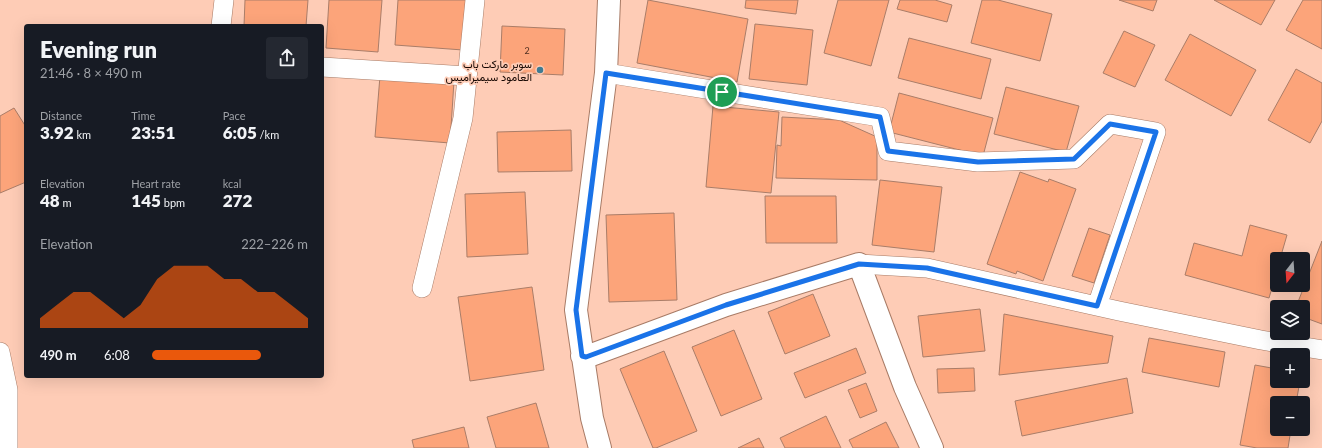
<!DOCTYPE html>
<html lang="en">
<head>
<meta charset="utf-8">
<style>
  body { margin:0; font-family:Lato,Vazirmatn,sans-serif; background:#242831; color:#f1f3f6; height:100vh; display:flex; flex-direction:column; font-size:15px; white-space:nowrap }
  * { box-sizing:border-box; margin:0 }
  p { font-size:13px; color:#9ea1a6 }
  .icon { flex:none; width:22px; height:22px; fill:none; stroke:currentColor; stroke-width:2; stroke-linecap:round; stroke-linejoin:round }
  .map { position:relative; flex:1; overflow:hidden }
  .drawer { position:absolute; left:24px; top:24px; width:300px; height:354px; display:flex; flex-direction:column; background:#171b24; border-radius:4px; box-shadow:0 4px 16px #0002 }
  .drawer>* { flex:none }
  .needle { width:26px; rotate:197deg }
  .tools { position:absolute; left:1270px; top:252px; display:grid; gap:8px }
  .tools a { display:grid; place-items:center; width:40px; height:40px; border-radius:4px; background:#171b24; box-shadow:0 4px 16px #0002; font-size:20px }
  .pin { position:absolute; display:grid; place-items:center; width:34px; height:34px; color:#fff; margin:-17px; border:2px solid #fff; border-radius:50%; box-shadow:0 1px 4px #0007 }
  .round { display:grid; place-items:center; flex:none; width:42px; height:42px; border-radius:4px; background:#242831 }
  .overview { display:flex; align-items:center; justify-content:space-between; height:68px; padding:0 16px }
  h1 { font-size:22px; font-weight:800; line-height:30px }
  .stats { display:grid; grid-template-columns:repeat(3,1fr); gap:6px; height:68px; padding:4px 16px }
  .stats div { display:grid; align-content:center }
  .stats b { font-size:17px; font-weight:800 }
  .stats small { font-size:11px; font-weight:400 }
  .stats p { font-size:11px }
  .chart { height:112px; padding:8px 16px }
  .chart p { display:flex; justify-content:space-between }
  .chart svg { width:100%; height:72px; margin-top:4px; fill:#ea580c; opacity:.7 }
  ul { padding:0 16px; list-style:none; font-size:13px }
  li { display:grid; grid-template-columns:64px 48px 1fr; align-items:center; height:30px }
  li i { height:10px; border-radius:5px; background:#ea580c }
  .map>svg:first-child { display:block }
</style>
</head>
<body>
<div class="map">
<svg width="1322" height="448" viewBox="0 0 1322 448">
  <rect width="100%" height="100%" fill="#feccb6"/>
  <path fill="#fca47a" stroke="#aa7d68" d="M245 0H308L306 26H244Z
    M329 0H382L378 52 326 48Z
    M398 0H466L463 50 395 45Z
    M648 0 748 19 737 82 637 63Z
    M746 0H798L796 14 745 8Z
    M838 0H889L871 66 824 53Z
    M900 0H935L952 5 947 22 897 9Z
    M982 0H998L1052 14 1040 61 971 43Z
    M1119 0H1157L1153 11Z
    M1214 0H1275L1261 25Z
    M1303 0H1322V49L1286 30Z
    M755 24 813 30 807 85 749 79Z
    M502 26 565 29 563 75 500 72Z
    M1124 31 1155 45 1135 87 1103 73Z
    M1190 34 1256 70 1231 116 1165 80Z
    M909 38 991 59 981 99 898 78Z
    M1296 69 1322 83V121L1310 143 1268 120Z
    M380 76 454 81 450 143 375 137Z
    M1006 87 1079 106 1066 152 994 134Z
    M899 93 993 118 983 156 889 132Z
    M713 106 779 112 771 193 706 187Z
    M14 108 26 127V182L0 193V116Z
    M782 117 839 120 877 137V180L776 178 777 145 781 146Z
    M571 130 572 171 498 172 497 132Z
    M1020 172 1048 182 1049 179 1076 189 1043 281 1017 271 1016 274 987 264Z
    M880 180 942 187 934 252 872 245Z
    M525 192 528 254 467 257 465 194Z
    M765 196H836L837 243H766Z
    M674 213 677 300 609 302 606 215Z
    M1250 225 1287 235 1280 259H1277V271L1269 298 1185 275 1194 243 1242 256Z
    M1089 228 1110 235 1094 283 1072 276Z
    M1322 241V324L1303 317V307H1296Z
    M532 287 544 370 470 381 458 297Z
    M813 294 830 336 785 354 768 312Z
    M980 309 985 351 923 357 918 316Z
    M1004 314 1113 336 1108 363 999 375Z
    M734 330 762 399 721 416 692 347Z
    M1149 338 1225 352 1219 387 1142 372Z
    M856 348 866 373 805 398 794 373Z
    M664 351 697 431 656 448H653L620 369Z
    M1255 365 1277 369V381H1300L1296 403H1277V429H1291L1288 448H1257L1240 445Z
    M974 368 975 391 938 393 937 369Z
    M1127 378 1133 413 1022 436 1015 401Z
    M866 383 877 411 860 418 848 390Z
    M536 403 549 448H496L487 417Z
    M826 416 841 448H785L780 438Z
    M886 422 899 448H853L849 440Z
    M464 427 469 448H414L412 440Z
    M759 438 764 448H738Z"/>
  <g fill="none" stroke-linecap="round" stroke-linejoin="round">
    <g stroke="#a87b66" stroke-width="20">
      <path id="minor" d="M221 26 224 0
        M322 67 467 76
        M606 73 880 117 888 151 978 162 1074 159 1110 124 1156 132 1097 306
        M859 264 927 268 1119 311 1261 340 1322 350
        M422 288 463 118 475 0
        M0 352 8 390V448"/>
    </g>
    <g stroke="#a87b66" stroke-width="24">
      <path id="tertiary" d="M582 356 586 357 726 305 859 264 905 387 932 448
        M600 448 592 418 576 310 606 73 609 0"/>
    </g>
    <use href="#minor" stroke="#fff" stroke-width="19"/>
    <use href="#tertiary" stroke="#fff" stroke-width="22"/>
  </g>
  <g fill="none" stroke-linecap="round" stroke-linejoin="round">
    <g stroke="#fff" stroke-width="8">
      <path id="route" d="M606 73 880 117 888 151 978 162 1074 159 1110 124 1156 132 1097 306 927 268 859 264 726 305 586 357 582 356 576 310Z"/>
    </g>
    <use href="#route" stroke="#1a73e8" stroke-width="5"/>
  </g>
  <circle fill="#3f7b92" stroke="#feccb6" stroke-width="1.5" cx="540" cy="70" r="4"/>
  <g text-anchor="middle" stroke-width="3.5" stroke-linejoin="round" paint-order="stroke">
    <g font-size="9" fill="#502f21">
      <text x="527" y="54">2</text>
    </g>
    <g font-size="11" fill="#170803" stroke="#feccb6" text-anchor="end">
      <text x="532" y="68">سوبر ماركت باب<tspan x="532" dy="13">العامود سيميراميس</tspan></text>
    </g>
  </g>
</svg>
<div class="tools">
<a><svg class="needle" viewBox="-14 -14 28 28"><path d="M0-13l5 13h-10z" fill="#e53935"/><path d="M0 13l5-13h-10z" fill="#9ea1a6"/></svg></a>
<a><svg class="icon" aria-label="layers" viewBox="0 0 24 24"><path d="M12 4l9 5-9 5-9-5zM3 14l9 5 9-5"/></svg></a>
<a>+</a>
<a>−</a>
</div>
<div class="pin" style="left:722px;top:92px;background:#1e9e55"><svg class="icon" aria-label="arrive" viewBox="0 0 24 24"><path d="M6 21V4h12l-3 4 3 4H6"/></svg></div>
<section class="drawer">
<div class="overview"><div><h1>Evening run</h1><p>21:46 · 8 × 490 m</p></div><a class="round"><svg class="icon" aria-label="share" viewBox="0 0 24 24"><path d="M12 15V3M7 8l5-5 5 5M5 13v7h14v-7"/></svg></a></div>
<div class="stats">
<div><p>Distance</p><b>3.92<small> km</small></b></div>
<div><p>Time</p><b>23:51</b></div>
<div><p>Pace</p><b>6:05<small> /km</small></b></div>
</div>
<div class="stats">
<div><p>Elevation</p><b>48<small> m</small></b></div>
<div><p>Heart rate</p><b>145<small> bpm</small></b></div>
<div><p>kcal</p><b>272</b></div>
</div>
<div class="chart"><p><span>Elevation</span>222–226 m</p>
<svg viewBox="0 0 160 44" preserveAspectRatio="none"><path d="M0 44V38L10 30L20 22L30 22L40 30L50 38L60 30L70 14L80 6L90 6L100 6L110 14L120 14L130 22L140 22L150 30L160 38V44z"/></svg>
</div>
<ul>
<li><b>490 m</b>6:08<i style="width:70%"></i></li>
</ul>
</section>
</div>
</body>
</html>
